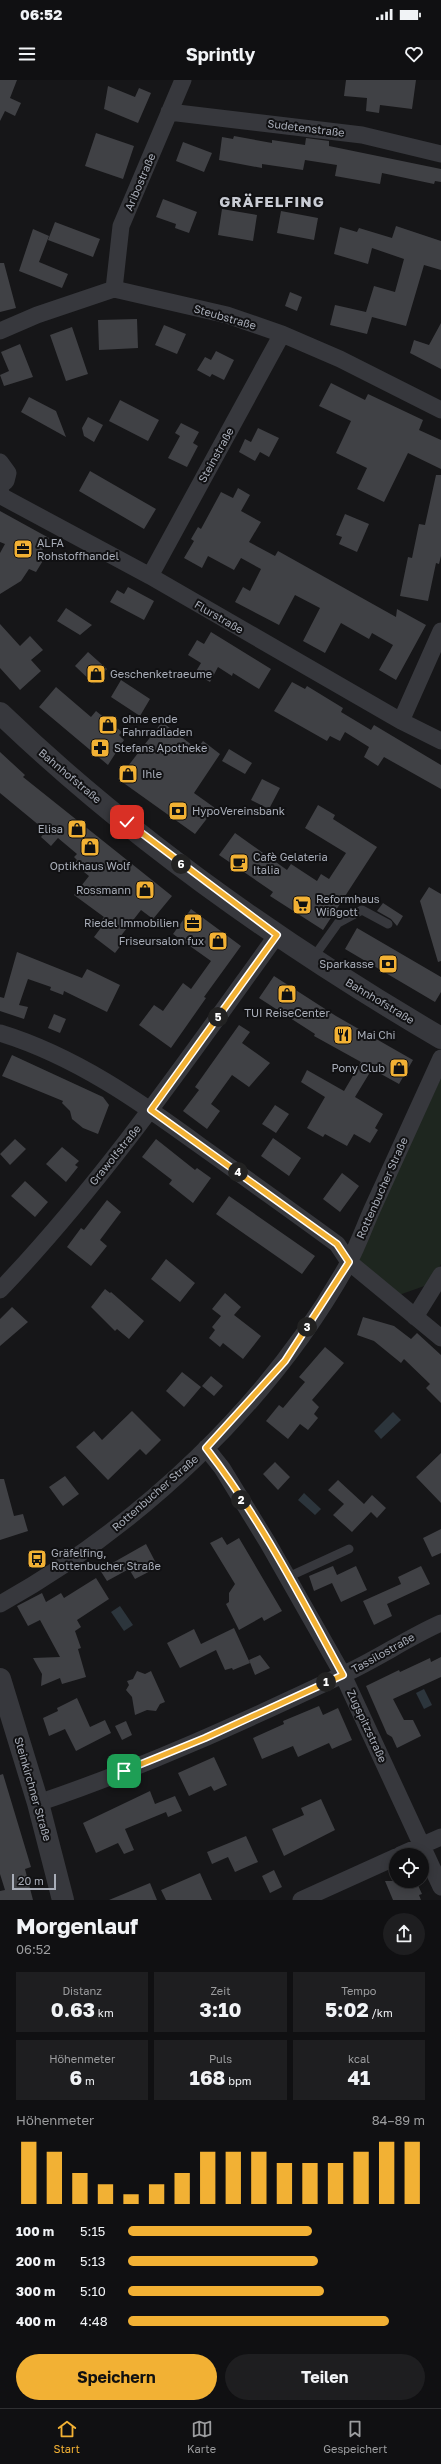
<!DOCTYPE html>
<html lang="de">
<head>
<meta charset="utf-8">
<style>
  body { margin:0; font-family:"Golos Text",sans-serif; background:#1e1e20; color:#f1f3f6; height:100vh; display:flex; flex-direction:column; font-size:15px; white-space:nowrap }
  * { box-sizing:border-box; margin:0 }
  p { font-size:13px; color:#9c9d9f }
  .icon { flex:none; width:22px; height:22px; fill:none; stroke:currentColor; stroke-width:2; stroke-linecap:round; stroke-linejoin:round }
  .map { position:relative; height:1820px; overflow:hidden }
  .panel { display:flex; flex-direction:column; background:#101012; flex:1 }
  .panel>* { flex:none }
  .controls { position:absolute; left:389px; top:1768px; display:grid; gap:8px }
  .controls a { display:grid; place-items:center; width:40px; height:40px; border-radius:50%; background:#101012; box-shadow:0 2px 10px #0003,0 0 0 1px #303032; font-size:20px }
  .scale { position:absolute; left:12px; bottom:10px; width:44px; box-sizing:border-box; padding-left:4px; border:2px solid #a8adb8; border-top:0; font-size:11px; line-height:14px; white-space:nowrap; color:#a8adb8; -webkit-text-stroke:3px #111113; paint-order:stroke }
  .pin { position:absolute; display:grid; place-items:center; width:34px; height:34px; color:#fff; margin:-17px; border-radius:8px; box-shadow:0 2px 6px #0006 }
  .km { position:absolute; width:20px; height:20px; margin:-10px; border-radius:50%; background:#222; color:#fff; font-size:11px; line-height:20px; text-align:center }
  .round { display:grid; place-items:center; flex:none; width:42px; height:42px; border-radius:21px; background:#1e1e20 }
  .head { display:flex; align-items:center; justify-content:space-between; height:68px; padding:0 16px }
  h1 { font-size:22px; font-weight:700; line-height:30px }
  .stats { display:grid; grid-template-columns:repeat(3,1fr); gap:6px; height:68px; padding:4px 16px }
  .stats div { display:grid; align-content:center; border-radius:0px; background:#1e1e20; text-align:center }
  .stats b { font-size:20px; font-weight:700 }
  .stats small { font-size:11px; font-weight:400 }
  .stats p { font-size:11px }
  .chart { height:112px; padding:8px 16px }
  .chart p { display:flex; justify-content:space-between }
  .chart svg { width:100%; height:72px; margin-top:4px; stroke:#f2b134; stroke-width:6 }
  .button { display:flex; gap:8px; margin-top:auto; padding:8px 16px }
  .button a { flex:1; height:46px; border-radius:24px; background:#f2b134; color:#111; font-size:16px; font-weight:700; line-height:46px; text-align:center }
  .button a+a { background:#1e1e20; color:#f1f3f6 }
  ul { padding:0 16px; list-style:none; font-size:13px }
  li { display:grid; grid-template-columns:64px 48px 1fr; align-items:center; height:30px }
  li i { height:10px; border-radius:5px; background:#f2b134 }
  .status { display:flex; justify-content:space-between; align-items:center; height:28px; padding:0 20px; background:#101012; direction:ltr }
  .status svg { height:11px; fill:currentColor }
  header { display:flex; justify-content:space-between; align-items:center; height:52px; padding:0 16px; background:#101012; font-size:18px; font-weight:700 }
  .tabs { display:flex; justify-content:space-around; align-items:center; height:56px; border-top:1px solid #303032; background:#101012; font-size:11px; color:#9c9d9f }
  .tabs a { display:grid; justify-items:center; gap:2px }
  .tabs .active { color:#f2b134 }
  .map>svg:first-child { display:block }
</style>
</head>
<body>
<div class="status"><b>06:52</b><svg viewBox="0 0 49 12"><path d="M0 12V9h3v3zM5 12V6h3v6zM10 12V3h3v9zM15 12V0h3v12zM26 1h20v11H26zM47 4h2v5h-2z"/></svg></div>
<header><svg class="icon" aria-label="menu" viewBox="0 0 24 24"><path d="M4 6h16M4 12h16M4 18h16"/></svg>Sprintly<svg class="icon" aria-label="heart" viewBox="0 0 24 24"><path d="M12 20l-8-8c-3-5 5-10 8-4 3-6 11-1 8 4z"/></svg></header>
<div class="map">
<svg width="441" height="1820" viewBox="0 0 441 1820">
  <rect width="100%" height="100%" fill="#161618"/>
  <path fill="#1e261f" d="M441 998V1184L430 1204 399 1215 357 1179Z"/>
  <path fill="#2c353c" d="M393 1332 401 1340 381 1359 374 1351Z
    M304 1413 321 1429 315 1435 298 1420Z
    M120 1526 133 1545 124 1551 111 1532Z
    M424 1609 432 1625 424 1629 416 1613Z"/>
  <path fill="#404145" d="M0 0H17L10 18 21 23 15 36 5 31 0 41Z
    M346 0H416L412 29 380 25 379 33 366 31 367 18 344 16Z
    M108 6 135 17 139 8 151 13 138 43 104 29Z
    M96 53 134 66 123 99 85 86Z
    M234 56 272 63V60L305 65 306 58 329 61V66L441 89V102L435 101 434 104 382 93 380 104 335 96 337 85 305 80 303 90 262 84V88L219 80 222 57 233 59Z
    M183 62 212 73 204 92 176 81Z
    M163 119 197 132 189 153 175 148 176 144 156 137Z
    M222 129 257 135 253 161 218 155Z
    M281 131 318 138 314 160 277 153Z
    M55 142 100 159 93 177 48 160Z
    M396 146 441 161V190L424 185 406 246 372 237 367 254 330 245 335 225 366 232 374 206 395 212 404 179 372 168 368 184 334 174 340 147 357 152 359 148 392 158Z
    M33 149 49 156 39 182 68 194 62 208 19 191Z
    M0 183H4L16 228 0 232Z
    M290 212 302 217 297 231 285 226Z
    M137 239 138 268 99 270 98 240Z
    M441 243V289L410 273 414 260 429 265Z
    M164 245 186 254 177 274 155 265Z
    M72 247 88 294 66 301 50 255Z
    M20 264 33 297 4 306 0 295 9 291 1 272Z
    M216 271 234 280 224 300 212 294 210 297 197 290 205 277 211 280Z
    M331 303 365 320 368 314 423 340 419 350 441 360V389L408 373 384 422 357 409 367 388 336 373 351 341 319 326Z
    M29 317 56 331 66 357 21 332Z
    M120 320 159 340 148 361 109 341Z
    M88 337 103 345 94 362 84 356 82 348Z
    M181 343 199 352 193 363 198 366 187 387 168 378 180 356 175 353Z
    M258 348 279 358 269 377 260 372 255 381 239 372 245 359 251 362Z
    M90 391 156 429 144 449 79 411Z
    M436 395H441V476L439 484 436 483 428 521 400 516 408 477 412 478 419 444 425 445Z
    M238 408 250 415 241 431 261 442 249 462 275 476 278 471 396 537 397 529 426 545 396 600 379 590 393 565 372 553 369 559 341 543 325 573 303 561 320 528 295 515 279 545 235 522 243 507 250 511 261 489 241 478 234 490 208 476 202 488 184 478 194 461 191 459 198 447 201 449 221 412 233 418Z
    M0 431 49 458 39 476 44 479 36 492 29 489 21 501 0 514V473L5 464 0 462Z
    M345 434 369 444 357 472 339 464 342 457 336 455Z
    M128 507 154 521 144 540 110 522 117 510 124 514Z
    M66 528 92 545 80 555 57 541Z
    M0 544 20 566 30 556 43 570 31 580 41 591 20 610 0 588Z
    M211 552 271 589 259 609 233 593 232 596 218 587 210 602 195 593 201 583 188 575 197 560 204 564Z
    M88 572 107 589 94 604 75 586Z
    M121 600 150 619 140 636 111 617Z
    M292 602 305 609 307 606 343 628 341 632 371 650 374 645 441 685V709L384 677 378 686 364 677 369 667 345 652 340 661 330 656 327 661 274 631Z
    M56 607 91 637 96 631 122 652 119 655 124 660 108 685 39 627Z
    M162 642 197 669 203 661 220 674 194 713 215 728 195 754 118 699Z
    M229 669 252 683 245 694 222 681Z
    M0 672 25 695 23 697 172 816 153 839 141 830 120 857 125 860 115 873 94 857 103 845 100 842 104 837 74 815 89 796 74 784 77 780 74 777 77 774 58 758 51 766 41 757 46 751 0 713Z
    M262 699 280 708 269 729 251 720Z
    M318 725 335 735 333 739 377 767 323 850 270 816 273 812 219 775 235 753 287 790 291 784 317 801 321 794 329 799 346 773 305 748Z
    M429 807 441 814V881L438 882 420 821Z
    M383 823 403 836 397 846 391 839 377 831Z
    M191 829 241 866 204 917 206 918 171 968 139 945 154 925 163 931 183 903 191 909 211 881 173 854Z
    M357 848 441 897V912L435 922 345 869Z
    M17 872 82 898 87 889 120 905 107 932 64 911 63 915 50 910 51 907 28 899 19 925 28 927 24 939 0 931V917L4 918Z
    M274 896 336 936 413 980 399 1004 372 989 355 1017 383 1034 375 1048 378 1050 370 1063 354 1054 347 1066 325 1054 323 1057 307 1048 325 1017 301 1002 307 990 344 1011 361 982 314 956 315 954 259 918Z
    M54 934 66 939 60 953 48 948Z
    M239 945 250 952 242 963 270 983 249 1007 232 995 211 1024 220 1031 207 1049 183 1031 199 1010 195 1007Z
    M12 975 103 1017 109 1025 98 1054 83 1048 72 1039 70 1031 62 1023 63 1021 2 996Z
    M275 1025 289 1034 276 1053 262 1044Z
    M273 1058 301 1078 289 1096 261 1076Z
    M15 1059 26 1069 10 1085 0 1074Z
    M156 1059 195 1090 197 1088 211 1098 193 1123 169 1104 172 1100 142 1077Z
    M62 1067 79 1081 75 1085 78 1087 66 1102 46 1084Z
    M342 1093 359 1106 340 1132 323 1119Z
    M25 1101 48 1122 35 1137 11 1116Z
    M229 1116 315 1176 302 1194 216 1134Z
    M107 1120 121 1132 100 1160 107 1166 91 1186 67 1167 81 1148 84 1150Z
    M166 1179 195 1203 180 1222 151 1199Z
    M105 1209 110 1213 111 1212 144 1241 129 1259 117 1249 115 1251 91 1227Z
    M225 1213 241 1227 234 1235 261 1256 243 1279 223 1263 220 1267 209 1258 215 1250 212 1247 221 1236 212 1229Z
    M12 1227 28 1242 0 1266V1239Z
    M363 1237 394 1246 411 1259 417 1253 441 1275V1323L426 1308 430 1304 404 1279 401 1283 374 1261 357 1255Z
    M325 1267 344 1283 312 1320 319 1327 314 1334 318 1338 308 1350 300 1344 288 1359 266 1341 279 1325 283 1328 305 1302 299 1297Z
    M182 1292 201 1307 184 1327 166 1311Z
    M211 1296 223 1306 214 1316 202 1306Z
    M132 1331 161 1360 146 1375 140 1369 108 1400 76 1367 94 1351 102 1360Z
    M441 1373V1423L416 1397Z
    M275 1382 290 1397 278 1410 263 1394Z
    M65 1396 79 1414 63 1426 49 1407Z
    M0 1399H4L14 1436 23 1434 28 1451 0 1460Z
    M338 1400 364 1424 372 1415 386 1428 377 1438 371 1432 352 1452 333 1435 344 1424 328 1410Z
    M441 1449V1473L432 1477 423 1458Z
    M222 1457 227 1465 239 1458 282 1531 264 1541 262 1537 239 1550 226 1524 229 1522V1513L235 1504 210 1463Z
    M146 1464 158 1487 135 1499 129 1489 107 1501 100 1490Z
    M333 1486 337 1495 356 1486 367 1510 341 1522 332 1503 314 1511 309 1496Z
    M421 1486 430 1504 387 1524 392 1536 374 1545 363 1521 401 1504 398 1497Z
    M96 1498 109 1519 77 1540 81 1547 75 1551 81 1568 78 1569 86 1597 62 1604 60 1598 41 1606 42 1594 33 1578 60 1577 40 1540 28 1546 17 1526 42 1513 46 1522 61 1513 64 1518Z
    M234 1548 250 1583 233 1590 232 1588 225 1590 216 1570 180 1588 167 1563 194 1549 201 1564Z
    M260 1575 270 1588 255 1595 249 1580Z
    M441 1577V1597L393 1619 404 1640H413L421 1656 397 1668 392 1657 387 1654 366 1606 399 1590 400 1592 430 1578 431 1582Z
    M137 1591 145 1594 151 1591 165 1622 160 1624 156 1631 147 1630 135 1635 132 1617 126 1610 129 1605 127 1601 133 1599Z
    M77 1618 90 1647 105 1640 111 1653 76 1671 65 1649 49 1656 43 1638 58 1631 57 1628Z
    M319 1626 323 1635 338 1628 352 1660 332 1669 329 1663 298 1677 293 1666 262 1679 253 1658 284 1644 283 1641Z
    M126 1641 132 1655 122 1660 115 1646Z
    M214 1677 227 1705 214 1711 211 1706 189 1716 178 1693Z
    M3 1694 31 1787 25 1789 33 1820H0V1811L5 1810 0 1794V1695Z
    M150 1711 155 1724 175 1716 182 1731 168 1737 166 1732 125 1749 134 1770 124 1774 118 1763 96 1773 83 1743Z
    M321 1719 335 1750 284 1776 272 1749 304 1735 301 1728Z
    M246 1756 258 1782 235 1792 228 1777 212 1784 207 1772Z
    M274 1790 282 1807 270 1813 262 1796Z
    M200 1793 212 1820H166L161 1810Z
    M385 1801H416L422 1814 419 1815 421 1820H393Z
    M150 1803 157 1820H109Z"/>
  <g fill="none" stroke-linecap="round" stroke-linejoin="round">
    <path stroke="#37383d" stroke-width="9" d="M313 878 338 843 362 830 388 844
      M288 1497 349 1469"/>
    <path stroke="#37383d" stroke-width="17" d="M169 32 362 55 441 74
      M114 209 121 146 183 0
      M0 251 37 235 114 209 227 235 282 254 340 279 441 330
      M0 382 8 393 6 401 0 406
      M0 411 3 417 150 496 401 641 441 661
      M150 496 282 254
      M401 641 441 551
      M0 953C75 976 139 1021 202 1067 247 1099 292 1131 337 1164L349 1182 441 1258
      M0 1210C104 1101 189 977 277 855
      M415 1237 441 1195
      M206 1368 222 1388 268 1463 343 1595 441 1807
      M0 1524C140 1446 271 1323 349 1182 359 1163 366 1142 375 1123 397 1074 419 1026 441 978
      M38 1723C142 1688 243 1642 342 1595 376 1580 407 1558 441 1543
      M400 1775 441 1757
      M301 1820 396 1777"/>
    <path stroke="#37383d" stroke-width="22" d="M0 633C131 759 284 866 441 958
      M0 1599 38 1723 63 1820"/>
  </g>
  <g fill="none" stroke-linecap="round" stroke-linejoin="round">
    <g stroke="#fff" stroke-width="8">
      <path id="route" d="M124 1691 205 1658 343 1595C301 1518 260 1438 206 1368L285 1281 349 1182 337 1164 151 1030 277 855 127 742"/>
    </g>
    <use href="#route" stroke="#f2b134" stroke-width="5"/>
  </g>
  <defs>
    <g id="office-square" transform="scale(1)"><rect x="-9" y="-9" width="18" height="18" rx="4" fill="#f2b134" stroke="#111113"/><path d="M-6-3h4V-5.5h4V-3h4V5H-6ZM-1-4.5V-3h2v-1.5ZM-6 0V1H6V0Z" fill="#111"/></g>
    <g id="shop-square" transform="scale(1)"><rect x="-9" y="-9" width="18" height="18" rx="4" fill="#f2b134" stroke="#111113"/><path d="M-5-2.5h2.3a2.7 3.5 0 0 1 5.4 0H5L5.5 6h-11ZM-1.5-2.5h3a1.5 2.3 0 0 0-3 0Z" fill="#111"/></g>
    <g id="pharmacy-square" transform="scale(1)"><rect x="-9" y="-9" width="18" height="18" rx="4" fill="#f2b134" stroke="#111113"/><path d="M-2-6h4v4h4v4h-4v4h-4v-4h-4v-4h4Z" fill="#111"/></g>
    <g id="bank-square" transform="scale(1)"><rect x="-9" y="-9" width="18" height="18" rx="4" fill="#f2b134" stroke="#111113"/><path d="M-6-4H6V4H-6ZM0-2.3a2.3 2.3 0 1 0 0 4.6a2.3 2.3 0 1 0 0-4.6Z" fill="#111"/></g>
    <g id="cafe-square" transform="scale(1)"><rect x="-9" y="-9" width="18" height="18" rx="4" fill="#f2b134" stroke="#111113"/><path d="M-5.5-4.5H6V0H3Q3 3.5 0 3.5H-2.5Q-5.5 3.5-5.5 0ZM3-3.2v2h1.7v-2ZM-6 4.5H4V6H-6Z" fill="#111"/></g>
    <g id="supermarket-square" transform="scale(1)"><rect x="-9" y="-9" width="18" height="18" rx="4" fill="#f2b134" stroke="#111113"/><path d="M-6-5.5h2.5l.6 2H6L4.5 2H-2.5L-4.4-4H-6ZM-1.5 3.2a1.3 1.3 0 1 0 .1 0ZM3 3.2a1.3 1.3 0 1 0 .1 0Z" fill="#111"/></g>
    <g id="restaurant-square" transform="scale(1)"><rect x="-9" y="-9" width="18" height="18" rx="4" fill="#f2b134" stroke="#111113"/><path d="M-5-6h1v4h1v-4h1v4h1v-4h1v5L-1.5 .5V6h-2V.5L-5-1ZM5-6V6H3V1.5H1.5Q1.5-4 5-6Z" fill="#111"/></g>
    <g id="bus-square" transform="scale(1)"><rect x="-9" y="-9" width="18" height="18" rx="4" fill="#f2b134" stroke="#111113"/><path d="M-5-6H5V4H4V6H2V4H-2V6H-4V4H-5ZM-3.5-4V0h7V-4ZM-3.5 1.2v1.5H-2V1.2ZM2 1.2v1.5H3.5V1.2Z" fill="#111"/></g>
  </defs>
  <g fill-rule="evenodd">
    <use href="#office-square" x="23" y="469"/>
    <use href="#shop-square" x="96" y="594"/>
    <use href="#shop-square" x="108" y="645"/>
    <use href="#pharmacy-square" x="100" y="668"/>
    <use href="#shop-square" x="128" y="694"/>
    <use href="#bank-square" x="178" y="731"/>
    <use href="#shop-square" x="77" y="749"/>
    <use href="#shop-square" x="90" y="767"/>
    <use href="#cafe-square" x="239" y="783"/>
    <use href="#shop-square" x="145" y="810"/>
    <use href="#supermarket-square" x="302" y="825"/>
    <use href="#office-square" x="193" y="843"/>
    <use href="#shop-square" x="218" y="861"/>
    <use href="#bank-square" x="388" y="884"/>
    <use href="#shop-square" x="287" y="914"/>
    <use href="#restaurant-square" x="343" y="955"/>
    <use href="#shop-square" x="399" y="988"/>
    <use href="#bus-square" x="37" y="1479"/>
  </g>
  <g text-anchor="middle" stroke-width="4" stroke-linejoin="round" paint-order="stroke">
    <g font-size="11" fill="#a8adb8" stroke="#111113">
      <text transform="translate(306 48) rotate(7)" y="4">Sudetenstraße</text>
      <text transform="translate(140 102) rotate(-67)" y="4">Aribostraße</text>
      <text transform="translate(225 237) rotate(16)" y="4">Steubstraße</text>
      <text transform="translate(216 375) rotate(-61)" y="4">Steinstraße</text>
      <text transform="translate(219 537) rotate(30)" y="4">Flurstraße</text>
      <text transform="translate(70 696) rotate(40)" y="4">Bahnhofstraße</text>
      <text transform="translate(380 921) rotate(31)" y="4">Bahnhofstraße</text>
      <text transform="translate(115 1075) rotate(-51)" y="4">Grawolfstraße</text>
      <text transform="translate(382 1108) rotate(-66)" y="4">Rottenbucher Straße</text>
      <text transform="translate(155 1413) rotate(-41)" y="4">Rottenbucher Straße</text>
      <text transform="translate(383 1573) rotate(-29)" y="4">Tassilostraße</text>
      <text transform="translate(367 1646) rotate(65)" y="4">Zugspitzstraße</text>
      <text transform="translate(33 1709) rotate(74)" y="4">Steinkirchner Straße</text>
    </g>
    <g font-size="11" fill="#a8adb8" stroke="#111113" text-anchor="start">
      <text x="37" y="467">ALFA<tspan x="37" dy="13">Rohstoffhandel</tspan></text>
      <text x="110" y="598">Geschenketraeume</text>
      <text x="122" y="643">ohne ende<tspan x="122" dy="13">Fahrradladen</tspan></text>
      <text x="114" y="672">Stefans Apotheke</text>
      <text x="142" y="698">Ihle</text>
      <text x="192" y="735">HypoVereinsbank</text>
      <text x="63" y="753" text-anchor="end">Elisa</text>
      <text x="253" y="781">Cafè Gelateria<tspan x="253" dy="13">Italia</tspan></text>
      <text x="90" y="790" text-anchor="middle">Optikhaus Wolf</text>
      <text x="131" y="814" text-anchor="end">Rossmann</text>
      <text x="316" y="823">Reformhaus<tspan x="316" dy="13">Wißgott</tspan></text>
      <text x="179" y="847" text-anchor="end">Riedel Immobilien</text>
      <text x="204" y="865" text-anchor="end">Friseursalon fux</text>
      <text x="374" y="888" text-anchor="end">Sparkasse</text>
      <text x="287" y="937" text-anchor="middle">TUI ReiseCenter</text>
      <text x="357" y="959">Mai Chi</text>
      <text x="385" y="992" text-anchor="end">Pony Club</text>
      <text x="51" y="1477">Gräfelfing,<tspan x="51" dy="13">Rottenbucher Straße</tspan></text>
    </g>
    <g font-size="15" font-weight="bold" letter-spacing="1" fill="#c9ccd4" stroke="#111113">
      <text x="272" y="127">GRÄFELFING</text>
    </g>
  </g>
</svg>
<div class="controls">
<a><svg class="icon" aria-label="locate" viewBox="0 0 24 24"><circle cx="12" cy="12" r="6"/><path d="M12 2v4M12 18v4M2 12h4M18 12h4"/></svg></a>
</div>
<div class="scale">20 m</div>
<div class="pin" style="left:124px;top:1691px;background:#1e9e55"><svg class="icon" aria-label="arrive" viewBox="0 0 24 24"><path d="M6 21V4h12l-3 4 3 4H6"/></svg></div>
<div class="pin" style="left:127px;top:742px;background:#d93025"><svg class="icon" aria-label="check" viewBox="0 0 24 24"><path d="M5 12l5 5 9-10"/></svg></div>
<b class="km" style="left:326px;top:1602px">1</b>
<b class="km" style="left:241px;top:1420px">2</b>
<b class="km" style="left:307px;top:1247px">3</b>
<b class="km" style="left:238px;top:1092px">4</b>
<b class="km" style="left:218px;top:937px">5</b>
<b class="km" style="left:181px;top:784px">6</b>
</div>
<section class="panel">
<div class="head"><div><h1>Morgenlauf</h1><p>06:52</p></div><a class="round"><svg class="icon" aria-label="share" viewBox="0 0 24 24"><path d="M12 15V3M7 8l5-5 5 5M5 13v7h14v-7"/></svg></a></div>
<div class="stats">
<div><p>Distanz</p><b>0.63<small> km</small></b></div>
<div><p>Zeit</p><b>3:10</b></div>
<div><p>Tempo</p><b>5:02<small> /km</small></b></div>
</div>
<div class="stats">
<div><p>Höhenmeter</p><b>6<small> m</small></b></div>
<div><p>Puls</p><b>168<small> bpm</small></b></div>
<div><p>kcal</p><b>41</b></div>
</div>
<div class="chart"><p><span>Höhenmeter</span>84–89 m</p>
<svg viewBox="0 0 160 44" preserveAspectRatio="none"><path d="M5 44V6M15 44V12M25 44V25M35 44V32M45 44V38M55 44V32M65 44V25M75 44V12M85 44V12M95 44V12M105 44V19M115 44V19M125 44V19M135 44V12M145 44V6M155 44V6"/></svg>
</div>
<ul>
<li><b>100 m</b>5:15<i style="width:62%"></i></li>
<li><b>200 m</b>5:13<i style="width:64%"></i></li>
<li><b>300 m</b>5:10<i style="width:66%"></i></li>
<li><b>400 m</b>4:48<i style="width:88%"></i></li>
</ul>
<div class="button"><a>Speichern</a><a>Teilen</a></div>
</section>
<nav class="tabs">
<a class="active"><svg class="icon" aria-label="home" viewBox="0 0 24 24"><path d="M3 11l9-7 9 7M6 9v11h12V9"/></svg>Start</a>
<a><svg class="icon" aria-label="map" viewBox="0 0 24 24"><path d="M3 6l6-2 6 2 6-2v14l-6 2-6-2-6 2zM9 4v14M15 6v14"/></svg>Karte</a>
<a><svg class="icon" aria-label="saved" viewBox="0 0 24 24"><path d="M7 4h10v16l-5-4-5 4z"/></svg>Gespeichert</a>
</nav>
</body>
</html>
